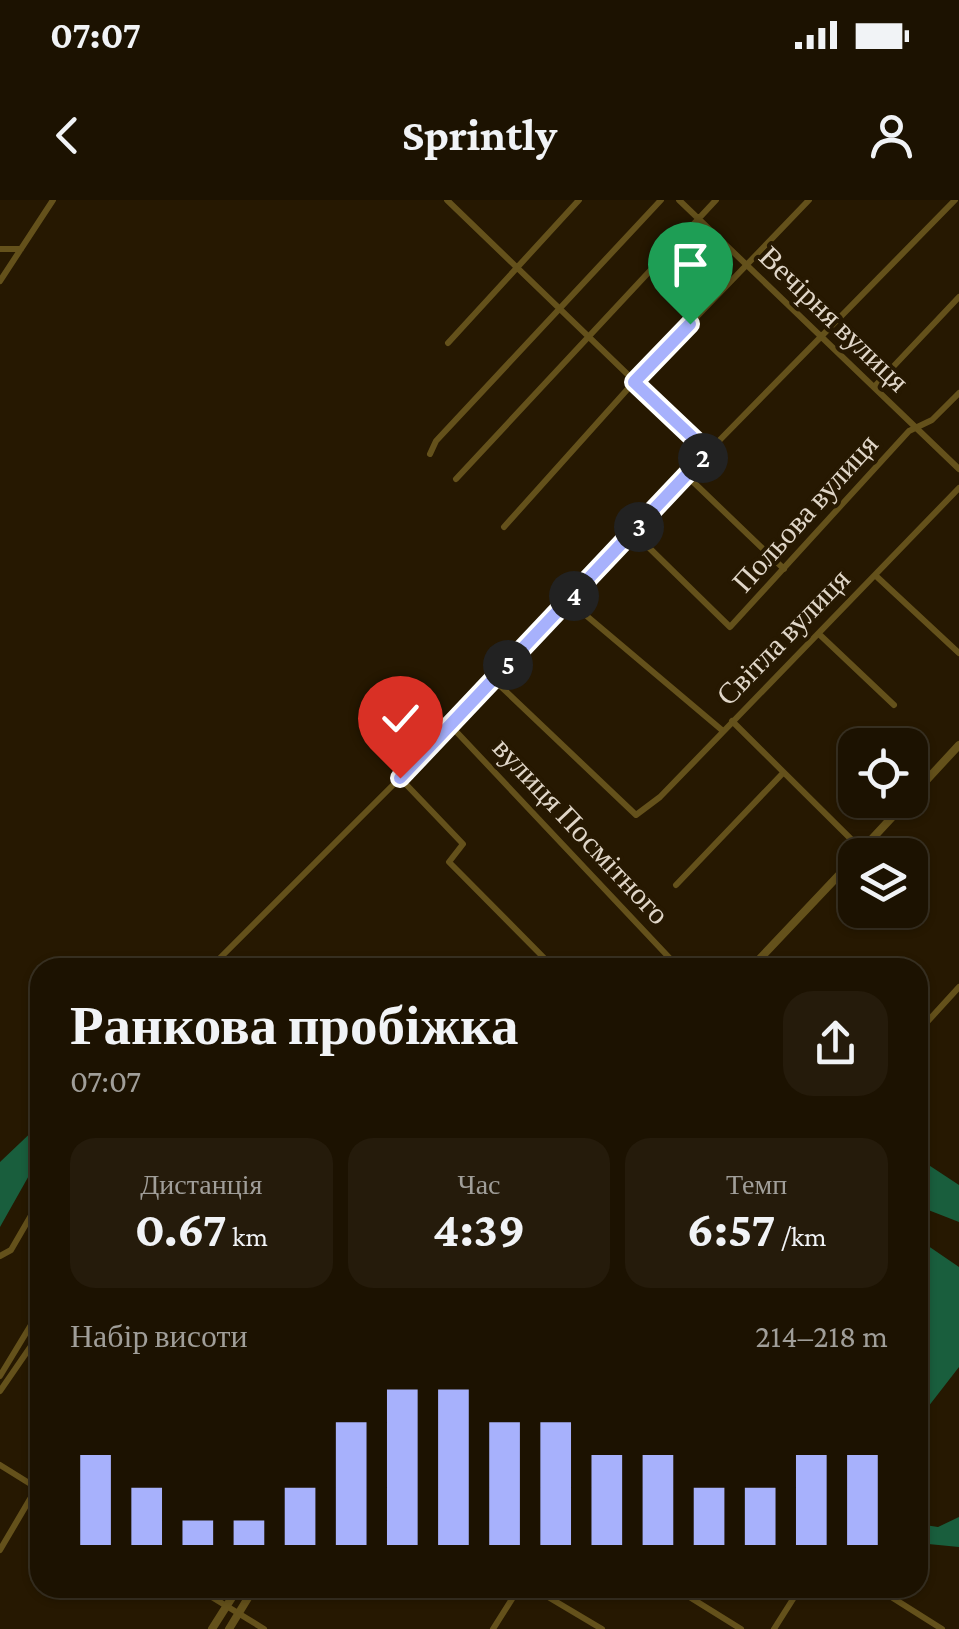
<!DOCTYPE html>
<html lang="uk">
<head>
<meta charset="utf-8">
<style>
  body { margin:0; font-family:"Crimson Pro",serif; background:#251b0b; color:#f1f3f6; height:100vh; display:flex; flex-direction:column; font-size:38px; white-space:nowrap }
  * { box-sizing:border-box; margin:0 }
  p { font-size:32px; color:#a09e99 }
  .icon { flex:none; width:55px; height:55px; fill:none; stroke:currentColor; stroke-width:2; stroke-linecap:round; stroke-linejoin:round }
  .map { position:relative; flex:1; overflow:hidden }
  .sheet { position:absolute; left:30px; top:758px; width:898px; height:640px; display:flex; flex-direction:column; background:#1c1201; border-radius:30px; box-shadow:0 2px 8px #0004,0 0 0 2px #3a3223 }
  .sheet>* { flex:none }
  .buttons { position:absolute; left:838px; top:528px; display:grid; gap:20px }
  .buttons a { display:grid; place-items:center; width:90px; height:90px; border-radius:20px; background:#1c1201; box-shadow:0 2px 8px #0004,0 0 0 2px #3a3223; font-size:50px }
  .pin { position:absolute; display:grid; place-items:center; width:85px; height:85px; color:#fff; margin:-102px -42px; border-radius:50% 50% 50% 0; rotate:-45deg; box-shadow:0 0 10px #0007 }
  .pin .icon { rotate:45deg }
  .km { position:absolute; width:50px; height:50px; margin:-25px; border-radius:50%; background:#222; color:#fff; font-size:28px; line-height:50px; text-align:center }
  .round { display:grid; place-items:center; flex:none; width:105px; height:105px; border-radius:30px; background:#251b0b }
  .headline { display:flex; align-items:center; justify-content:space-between; height:170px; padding:0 40px }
  h1 { font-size:55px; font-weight:700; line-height:75px }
  .figures { display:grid; grid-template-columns:repeat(3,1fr); gap:15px; height:170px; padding:10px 40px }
  .figures div { display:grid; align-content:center; border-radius:25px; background:#251b0b; text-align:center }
  .figures b { font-size:50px; font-weight:700 }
  .figures small { font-size:28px; font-weight:400 }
  .figures p { font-size:28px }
  .chart { height:280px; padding:20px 40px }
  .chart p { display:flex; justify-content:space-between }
  .chart svg { width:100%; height:180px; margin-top:10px; stroke:#a7b1fc; stroke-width:6 }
  .status { display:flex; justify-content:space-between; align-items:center; height:70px; padding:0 50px; background:#1c1201; direction:ltr }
  .status svg { height:28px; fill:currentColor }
  header { display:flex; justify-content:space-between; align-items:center; height:130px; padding:0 40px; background:#1c1201; font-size:45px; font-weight:700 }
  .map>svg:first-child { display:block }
</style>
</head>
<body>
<div class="status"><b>07:07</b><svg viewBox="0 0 49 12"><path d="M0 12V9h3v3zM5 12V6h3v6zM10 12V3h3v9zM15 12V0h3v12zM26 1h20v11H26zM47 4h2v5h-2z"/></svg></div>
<header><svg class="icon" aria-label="back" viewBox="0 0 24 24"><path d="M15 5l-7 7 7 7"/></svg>Sprintly<svg class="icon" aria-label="person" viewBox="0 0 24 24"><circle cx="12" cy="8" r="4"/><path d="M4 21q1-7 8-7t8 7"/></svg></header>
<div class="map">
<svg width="959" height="1429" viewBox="0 0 959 1429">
  <rect width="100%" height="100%" fill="#261801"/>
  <path fill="#195e3d" d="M40 924V956L0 1027V962Z
    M918 958 959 985V1022L918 1006Z
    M918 1039 959 1067V1167L928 1207 918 1253Z
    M959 1317V1347L918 1343V1324L938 1327Z"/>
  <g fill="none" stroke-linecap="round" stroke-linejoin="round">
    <path stroke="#64511b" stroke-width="6" d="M447 0 708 252
      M679 0 959 269
      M0 49H21
      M0 81 53 0
      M448 143 579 0
      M874 187 959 97
      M430 254 436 241 661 0
      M687 276 784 369
      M456 279 716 0
      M504 327 634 182 809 0
      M634 333 730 427 909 231 932 220 959 193
      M875 375 959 453
      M569 401 723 531
      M819 434 894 505
      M494 480 636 615 660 597 959 288
      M732 521 862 650
      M450 525 679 768
      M400 578 463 644 449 662 554 768
      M676 685 783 573
      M210 768 400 578 708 252 955 0
      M918 832 959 787
      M0 1056 11 1050 40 1000
      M0 1176 40 1110
      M0 1191 40 1133
      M0 1265 37 1288
      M0 1350 40 1282
      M197 1388 264 1429
      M533 1388 602 1429
      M675 1388 741 1429
      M877 1388 942 1429
      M493 1429 519 1388
      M774 1429 800 1388"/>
    <path stroke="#64511b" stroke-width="8" d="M910 598 959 545
      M857 655 908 600
      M751 768 855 658
      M212 1429 238 1388
      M229 1429 254 1388"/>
  </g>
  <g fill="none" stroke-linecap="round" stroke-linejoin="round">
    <g stroke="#fff" stroke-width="20">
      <path id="route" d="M400 578 708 252 634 182 690 124"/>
    </g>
    <use href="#route" stroke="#a7b1fc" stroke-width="12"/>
  </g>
  <g text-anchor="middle" stroke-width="8" stroke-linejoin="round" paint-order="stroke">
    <g font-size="30" fill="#e0d6c8" stroke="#261801">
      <text transform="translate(834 119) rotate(44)" y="10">Вечірня вулиця</text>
      <text transform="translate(805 313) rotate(-48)" y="10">Польова вулиця</text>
      <text transform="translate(783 437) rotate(-46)" y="10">Світла вулиця</text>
      <text transform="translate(581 631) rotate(47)" y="10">вулиця Посмітного</text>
    </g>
  </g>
</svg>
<div class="buttons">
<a><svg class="icon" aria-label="locate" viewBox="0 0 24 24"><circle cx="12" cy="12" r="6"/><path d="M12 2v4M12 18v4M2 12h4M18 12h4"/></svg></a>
<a><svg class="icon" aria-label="layers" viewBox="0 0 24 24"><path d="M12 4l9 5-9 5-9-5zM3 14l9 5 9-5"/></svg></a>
</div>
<div class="pin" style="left:690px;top:124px;background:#1e9e55"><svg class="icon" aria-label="arrive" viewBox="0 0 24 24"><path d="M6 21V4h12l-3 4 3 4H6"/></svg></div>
<div class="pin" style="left:400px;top:578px;background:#d93025"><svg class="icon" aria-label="check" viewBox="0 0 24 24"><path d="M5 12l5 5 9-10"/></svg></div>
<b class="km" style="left:703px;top:258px">2</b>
<b class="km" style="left:639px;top:327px">3</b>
<b class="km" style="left:574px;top:396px">4</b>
<b class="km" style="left:508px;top:465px">5</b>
<section class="sheet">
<div class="headline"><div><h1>Ранкова пробіжка</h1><p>07:07</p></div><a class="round"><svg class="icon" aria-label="share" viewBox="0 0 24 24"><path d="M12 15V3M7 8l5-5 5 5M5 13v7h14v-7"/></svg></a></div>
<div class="figures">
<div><p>Дистанція</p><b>0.67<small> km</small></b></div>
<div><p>Час</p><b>4:39</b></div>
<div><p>Темп</p><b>6:57<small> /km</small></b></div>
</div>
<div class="chart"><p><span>Набір висоти</span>214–218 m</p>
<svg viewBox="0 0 160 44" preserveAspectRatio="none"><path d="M5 44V22M15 44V30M25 44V38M35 44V38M45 44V30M55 44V14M65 44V6M75 44V6M85 44V14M95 44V14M105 44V22M115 44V22M125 44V30M135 44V30M145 44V22M155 44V22"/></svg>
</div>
</section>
</div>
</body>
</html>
